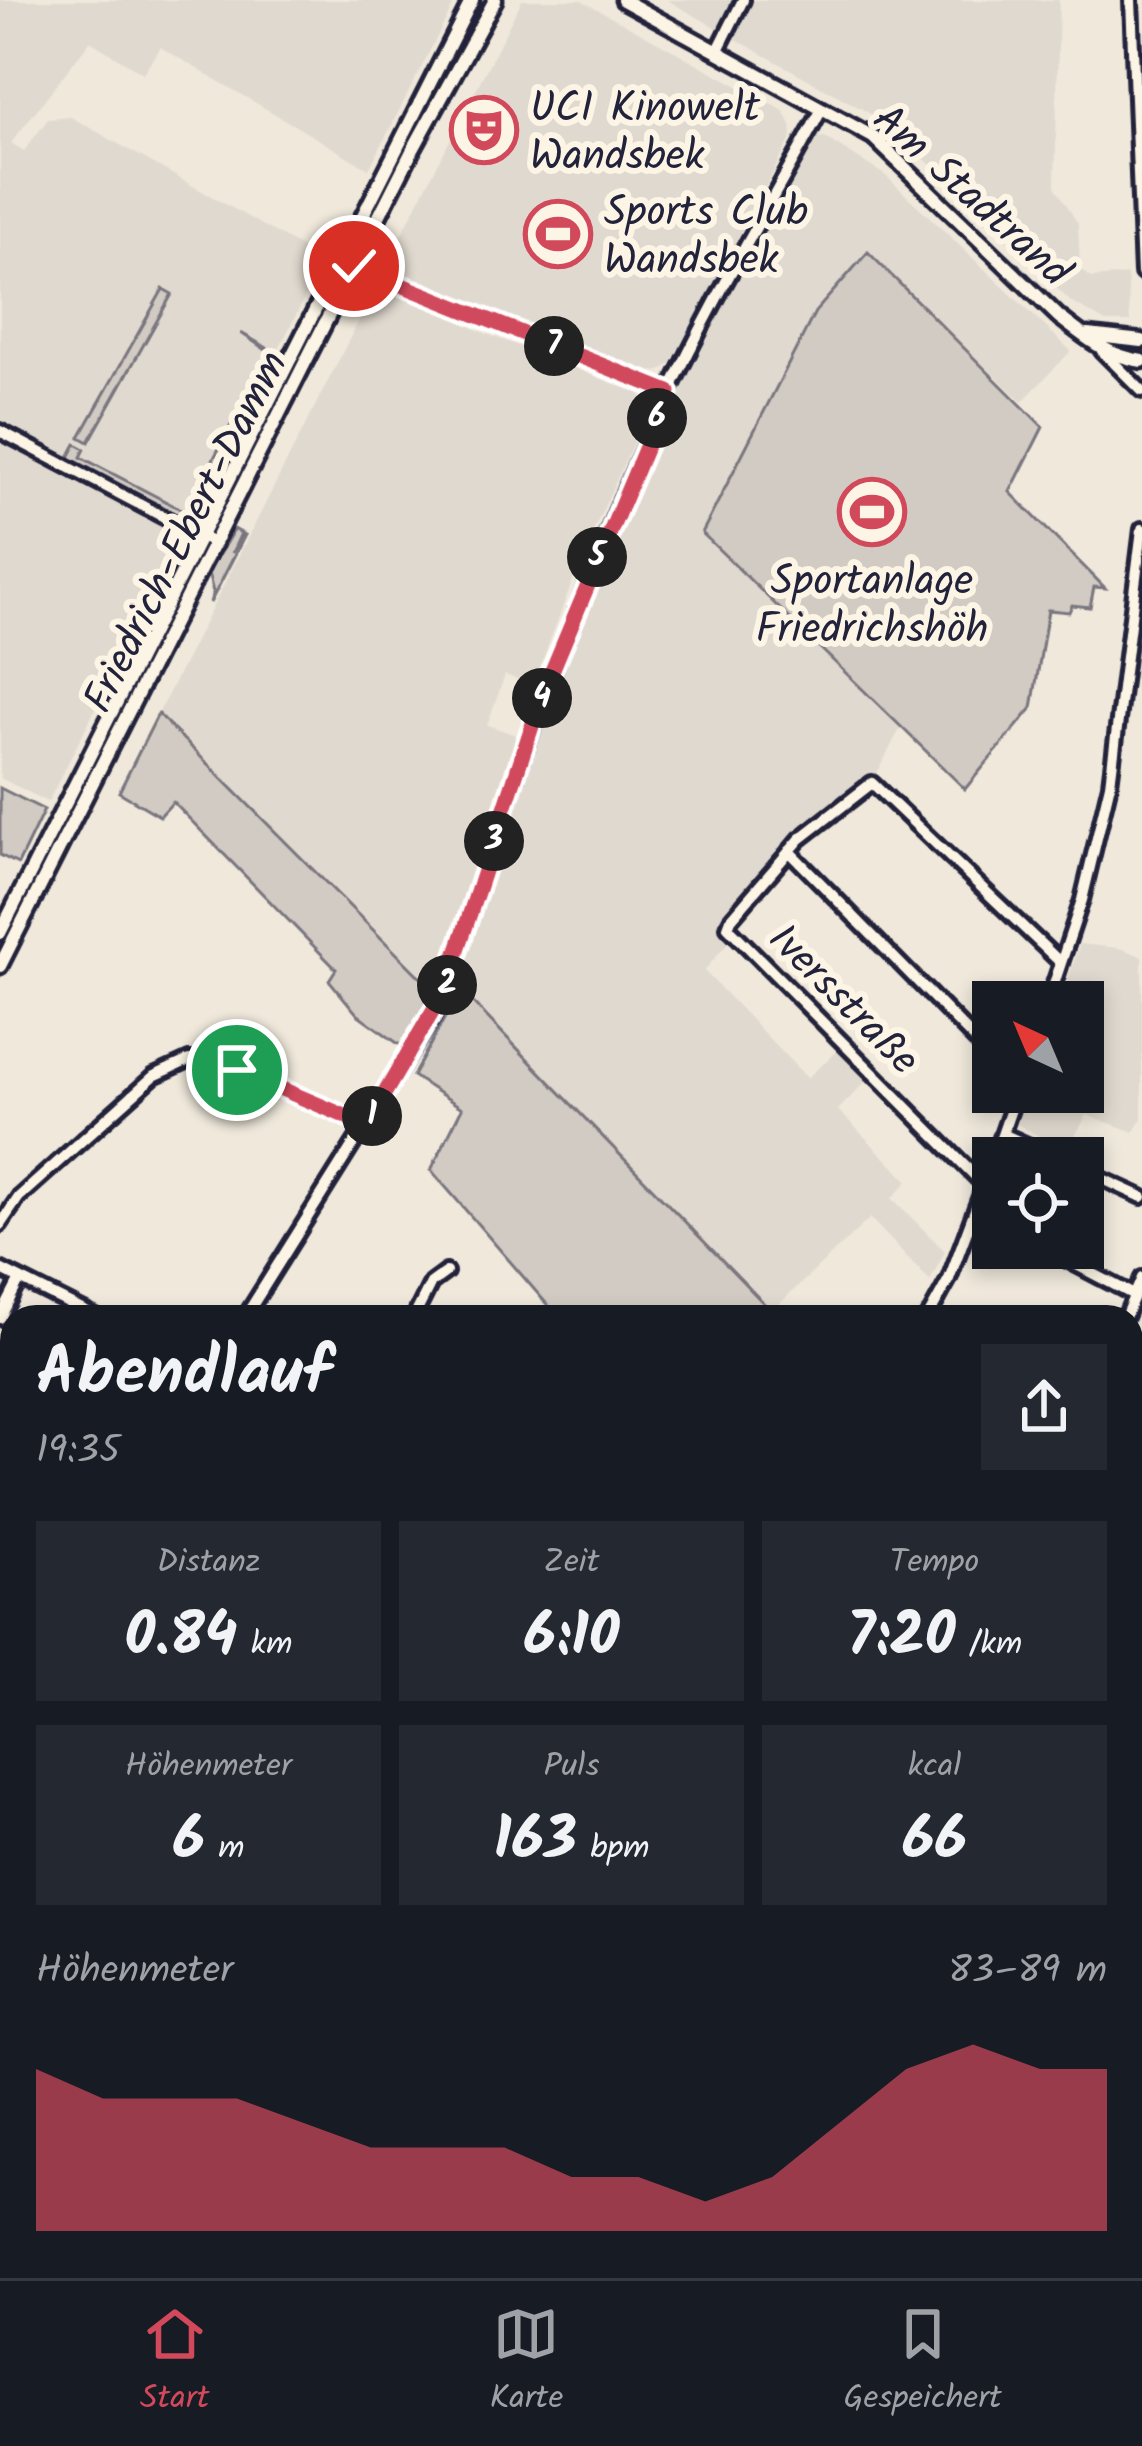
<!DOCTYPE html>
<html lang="de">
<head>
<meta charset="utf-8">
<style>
  body { margin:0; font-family:Kalam,sans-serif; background:#242831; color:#f1f3f6; height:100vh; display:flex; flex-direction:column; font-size:45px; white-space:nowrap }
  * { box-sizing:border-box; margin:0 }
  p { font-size:39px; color:#9ea1a6 }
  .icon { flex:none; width:66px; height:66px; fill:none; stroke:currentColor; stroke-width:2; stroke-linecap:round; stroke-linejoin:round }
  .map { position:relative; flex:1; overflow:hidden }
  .sheet { position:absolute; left:0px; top:1305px; width:1143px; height:975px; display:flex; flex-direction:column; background:#171b24; border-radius:36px 36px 0 0; box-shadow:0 6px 18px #0003 }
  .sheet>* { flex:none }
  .needle { width:78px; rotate:316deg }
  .fabs { position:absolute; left:972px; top:981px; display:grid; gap:24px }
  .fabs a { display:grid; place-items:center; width:132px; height:132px; border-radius:0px; background:#171b24; box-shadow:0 6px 18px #0003; font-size:60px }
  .pin { position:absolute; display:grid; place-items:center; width:102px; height:102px; color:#fff; margin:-51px; border:6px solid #fff; border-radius:50%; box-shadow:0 3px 12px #0007 }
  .km { position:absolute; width:60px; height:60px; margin:-30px; border-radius:50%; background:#222; color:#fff; font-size:33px; line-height:60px; text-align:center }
  .round { display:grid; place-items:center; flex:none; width:126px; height:126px; border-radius:0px; background:#242831 }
  .summary { display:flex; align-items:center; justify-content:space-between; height:204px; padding:0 36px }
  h1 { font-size:66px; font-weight:700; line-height:90px }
  .metrics { display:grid; grid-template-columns:repeat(3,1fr); gap:18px; height:204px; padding:12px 36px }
  .metrics div { display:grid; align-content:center; border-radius:0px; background:#242831; text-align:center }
  .metrics b { font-size:60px; font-weight:700 }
  .metrics small { font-size:33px; font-weight:400 }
  .metrics p { font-size:33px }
  .chart { height:336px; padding:24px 36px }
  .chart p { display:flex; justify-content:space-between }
  .chart svg { width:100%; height:216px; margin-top:12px; fill:#d1495b; opacity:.7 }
  .tab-bar { display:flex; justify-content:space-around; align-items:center; height:168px; border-top:3px solid #363941; background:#171b24; font-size:33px; color:#9ea1a6 }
  .tab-bar a { display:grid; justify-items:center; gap:6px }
  .tab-bar .active { color:#d1495b }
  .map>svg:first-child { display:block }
</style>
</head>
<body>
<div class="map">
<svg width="1142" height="2278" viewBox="0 0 1142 2278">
  <rect width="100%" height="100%" fill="#efe8db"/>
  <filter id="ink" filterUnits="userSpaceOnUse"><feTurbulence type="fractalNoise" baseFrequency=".00833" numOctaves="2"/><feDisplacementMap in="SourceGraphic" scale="24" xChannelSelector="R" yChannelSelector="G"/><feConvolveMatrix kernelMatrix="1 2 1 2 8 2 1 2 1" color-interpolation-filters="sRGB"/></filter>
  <g filter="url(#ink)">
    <path fill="#e0d9cf" d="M0 0H456L369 169 160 47 143 73 90 41 11 143 24 151 48 119 71 117 324 260 48 802 0 778Z
      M522 0H581L784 111 791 125 792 137 671 363 661 371 648 372 589 350 385 267Z
      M667 0H735L720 30Z
      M752 0H1059L1055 186 1078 224 1080 268 1091 278 1127 275 1130 322H1106L1071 302 889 124 732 37Z
      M824 137 886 176 1071 351 1022 402 868 253 702 532 902 725 877 773 781 851 718 928 729 941 704 971 807 1078 839 1050 867 1080 838 1110 908 1181 892 1198 945 1251 930 1281 870 1218 772 1311 458 987 530 759 614 537 706 336 818 138Z
      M378 283 482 332 640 394 648 411 584 551 533 685 505 675 487 725 516 735 432 989 158 714Z
      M1080 944 1119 948 1142 956V1118L1134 1132 1087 1115 1066 1151 1017 1124 1028 1092H1083V1002H1060Z
      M0 2150 12 2157V2268H36L27 2278H0Z
      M57 2268H293L295 2278H48Z
      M777 2268H884L879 2278H772Z"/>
    <path fill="#d1cbc3" stroke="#7a767f" stroke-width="3" d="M868 252 1043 427 1010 492 1105 588 1094 587 1090 607 1072 605 1069 612 1048 610 1032 708 965 789 702 533 815 312Z
      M163 289 172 294 89 442 80 437Z
      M241 333 276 353 196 512 180 517 68 459 76 444 85 449 81 457 186 512 269 352Z
      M234 529 241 533 232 553 243 534 245 535 210 603 213 592 208 573Z
      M158 714 432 989 404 1048 357 1014 329 980 336 969 173 802 160 816 119 792Z
      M0 788 44 810 18 864 0 855Z
      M458 987 777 1317H558L431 1170 462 1108 413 1076 449 1010 458 1003Z
      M1142 1780V1873L1131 1888V1795Z
      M1141 1941 1142 1942V2040L1131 2034V1958Z
      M540 2268 570 2275 576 2268H689L681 2278H532Z"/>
    <path fill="#a6a2a2" stroke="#716f79" stroke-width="3" d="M1142 1444V1780L1131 1795V1672L1135 1654 1131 1635V1456Z"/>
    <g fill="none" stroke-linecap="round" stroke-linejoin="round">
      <g stroke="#22223b" stroke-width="20">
        <path id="minor" d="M1131 0 1142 273
          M717 52 743 0
          M340 260 669 392
          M1102 351 1142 391
          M0 431 215 544
          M789 851 993 1058
          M1048 1002 1082 900 1110 784 1142 529
          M1003 1134 1056 1158
          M994 1158 1017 1092
          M1083 1170 1142 1197
          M986 1182 978 1179 728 927 731 919 800 839 872 783 1061 963
          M975 1212 993 1221
          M0 1225 19 1197 154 1076 189 1060 215 1061 366 1125
          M1044 1248 1134 1295
          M0 1269 96 1317
          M245 1317 433 1017 451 973C514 778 579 585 666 399 712 300 770 205 822 109
          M414 1317 431 1283 446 1272
          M928 1317 949 1279 993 1162
          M1125 1317 1142 1278
          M0 1318 20 1279
          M0 1537 12 1543
          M0 1819 12 1825
          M0 1950 12 1927
          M1131 2048 1142 2054
          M0 2093 12 2100
          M1131 2215 1142 2221
          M1131 2264 1142 2249
          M320 2268 335 2278
          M37 2278 46 2268"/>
      </g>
      <g stroke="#22223b" stroke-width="21">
        <path id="major" d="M623 0 873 137 1059 317C1088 339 1105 355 1142 361
          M1088 335 1142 341
          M0 933 472 0
          M0 966 411 153 495 0
          M1131 1919 1142 1904
          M902 2278 906 2268"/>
      </g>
      <use href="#minor" stroke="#fcf5e5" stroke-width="10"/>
      <use href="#major" stroke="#fcf5e5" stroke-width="12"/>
    </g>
  </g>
  <g fill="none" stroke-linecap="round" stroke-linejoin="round" filter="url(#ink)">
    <g stroke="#fff" stroke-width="24">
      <path id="route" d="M237 1070 366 1125 444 992 544 690 669 392 354 266"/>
    </g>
    <use href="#route" stroke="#d1495b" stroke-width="15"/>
  </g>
  <defs>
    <g id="theatre-ring" transform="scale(3.45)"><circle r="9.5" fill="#fcf5e5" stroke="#d1495b" stroke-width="1.5"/><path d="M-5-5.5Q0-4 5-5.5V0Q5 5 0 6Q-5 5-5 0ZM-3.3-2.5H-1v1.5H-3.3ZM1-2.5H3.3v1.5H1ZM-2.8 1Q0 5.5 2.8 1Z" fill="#d1495b"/></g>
    <g id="stadium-ring" transform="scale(3.45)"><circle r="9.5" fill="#fcf5e5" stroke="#d1495b" stroke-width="1.5"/><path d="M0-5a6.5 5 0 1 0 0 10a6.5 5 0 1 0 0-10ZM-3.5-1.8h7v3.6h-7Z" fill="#d1495b"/></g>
  </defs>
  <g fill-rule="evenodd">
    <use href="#theatre-ring" x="484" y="130"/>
    <use href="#stadium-ring" x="558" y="234"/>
    <use href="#stadium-ring" x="872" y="512"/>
  </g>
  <g text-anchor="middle" stroke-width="12" stroke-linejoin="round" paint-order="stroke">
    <g font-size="42" fill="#22223b" stroke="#fcf5e5" text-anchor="start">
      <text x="530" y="121">UCI Kinowelt<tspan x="530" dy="48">Wandsbek</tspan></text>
      <text x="604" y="225">Sports Club<tspan x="604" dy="48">Wandsbek</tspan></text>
      <text x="872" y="594" text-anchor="middle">Sportanlage<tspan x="872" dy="48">Friedrichshöh</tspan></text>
    </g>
    <g font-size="42" fill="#22223b" stroke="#fcf5e5">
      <text transform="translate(973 194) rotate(42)" y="15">Am Stadtrand</text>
      <text transform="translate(184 531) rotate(-63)" y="15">Friedrich-Ebert-Damm</text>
      <text transform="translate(845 998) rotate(45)" y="15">Iversstraße</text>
    </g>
  </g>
</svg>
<div class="fabs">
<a><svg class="needle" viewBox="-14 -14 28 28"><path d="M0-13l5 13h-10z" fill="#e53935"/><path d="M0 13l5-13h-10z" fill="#9ea1a6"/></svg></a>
<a><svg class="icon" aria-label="locate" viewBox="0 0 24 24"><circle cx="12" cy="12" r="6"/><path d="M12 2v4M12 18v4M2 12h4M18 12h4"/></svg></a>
</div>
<div class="pin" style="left:237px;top:1070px;background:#1e9e55"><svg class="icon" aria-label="arrive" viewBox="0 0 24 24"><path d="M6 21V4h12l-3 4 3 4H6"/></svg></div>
<div class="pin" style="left:354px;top:266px;background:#d93025"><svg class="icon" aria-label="check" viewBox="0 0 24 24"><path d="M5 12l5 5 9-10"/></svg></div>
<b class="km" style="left:372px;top:1116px">1</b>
<b class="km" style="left:447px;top:985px">2</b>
<b class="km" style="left:494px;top:841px">3</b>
<b class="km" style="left:542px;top:698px">4</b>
<b class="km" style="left:597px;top:557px">5</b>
<b class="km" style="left:657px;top:418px">6</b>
<b class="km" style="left:554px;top:346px">7</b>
<section class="sheet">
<div class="summary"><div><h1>Abendlauf</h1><p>19:35</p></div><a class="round"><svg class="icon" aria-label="share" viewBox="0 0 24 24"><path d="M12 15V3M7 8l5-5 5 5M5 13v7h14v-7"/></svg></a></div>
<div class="metrics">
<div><p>Distanz</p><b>0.84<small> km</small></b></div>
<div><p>Zeit</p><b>6:10</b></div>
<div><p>Tempo</p><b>7:20<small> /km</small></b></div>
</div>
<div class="metrics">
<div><p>Höhenmeter</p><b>6<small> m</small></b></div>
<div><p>Puls</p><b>163<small> bpm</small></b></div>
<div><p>kcal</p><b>66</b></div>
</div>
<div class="chart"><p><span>Höhenmeter</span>83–89 m</p>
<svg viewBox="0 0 160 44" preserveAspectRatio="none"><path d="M0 44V11L10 17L20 17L30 17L40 22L50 27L60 27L70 27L80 33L90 33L100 38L110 33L120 22L130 11L140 6L150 11L160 11V44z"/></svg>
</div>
</section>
</div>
<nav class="tab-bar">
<a class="active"><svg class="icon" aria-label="home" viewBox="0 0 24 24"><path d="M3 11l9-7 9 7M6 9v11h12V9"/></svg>Start</a>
<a><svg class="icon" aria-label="map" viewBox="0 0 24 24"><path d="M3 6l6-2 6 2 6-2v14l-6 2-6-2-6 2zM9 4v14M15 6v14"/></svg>Karte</a>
<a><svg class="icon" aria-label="saved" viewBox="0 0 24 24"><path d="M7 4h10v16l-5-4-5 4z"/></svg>Gespeichert</a>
</nav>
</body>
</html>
